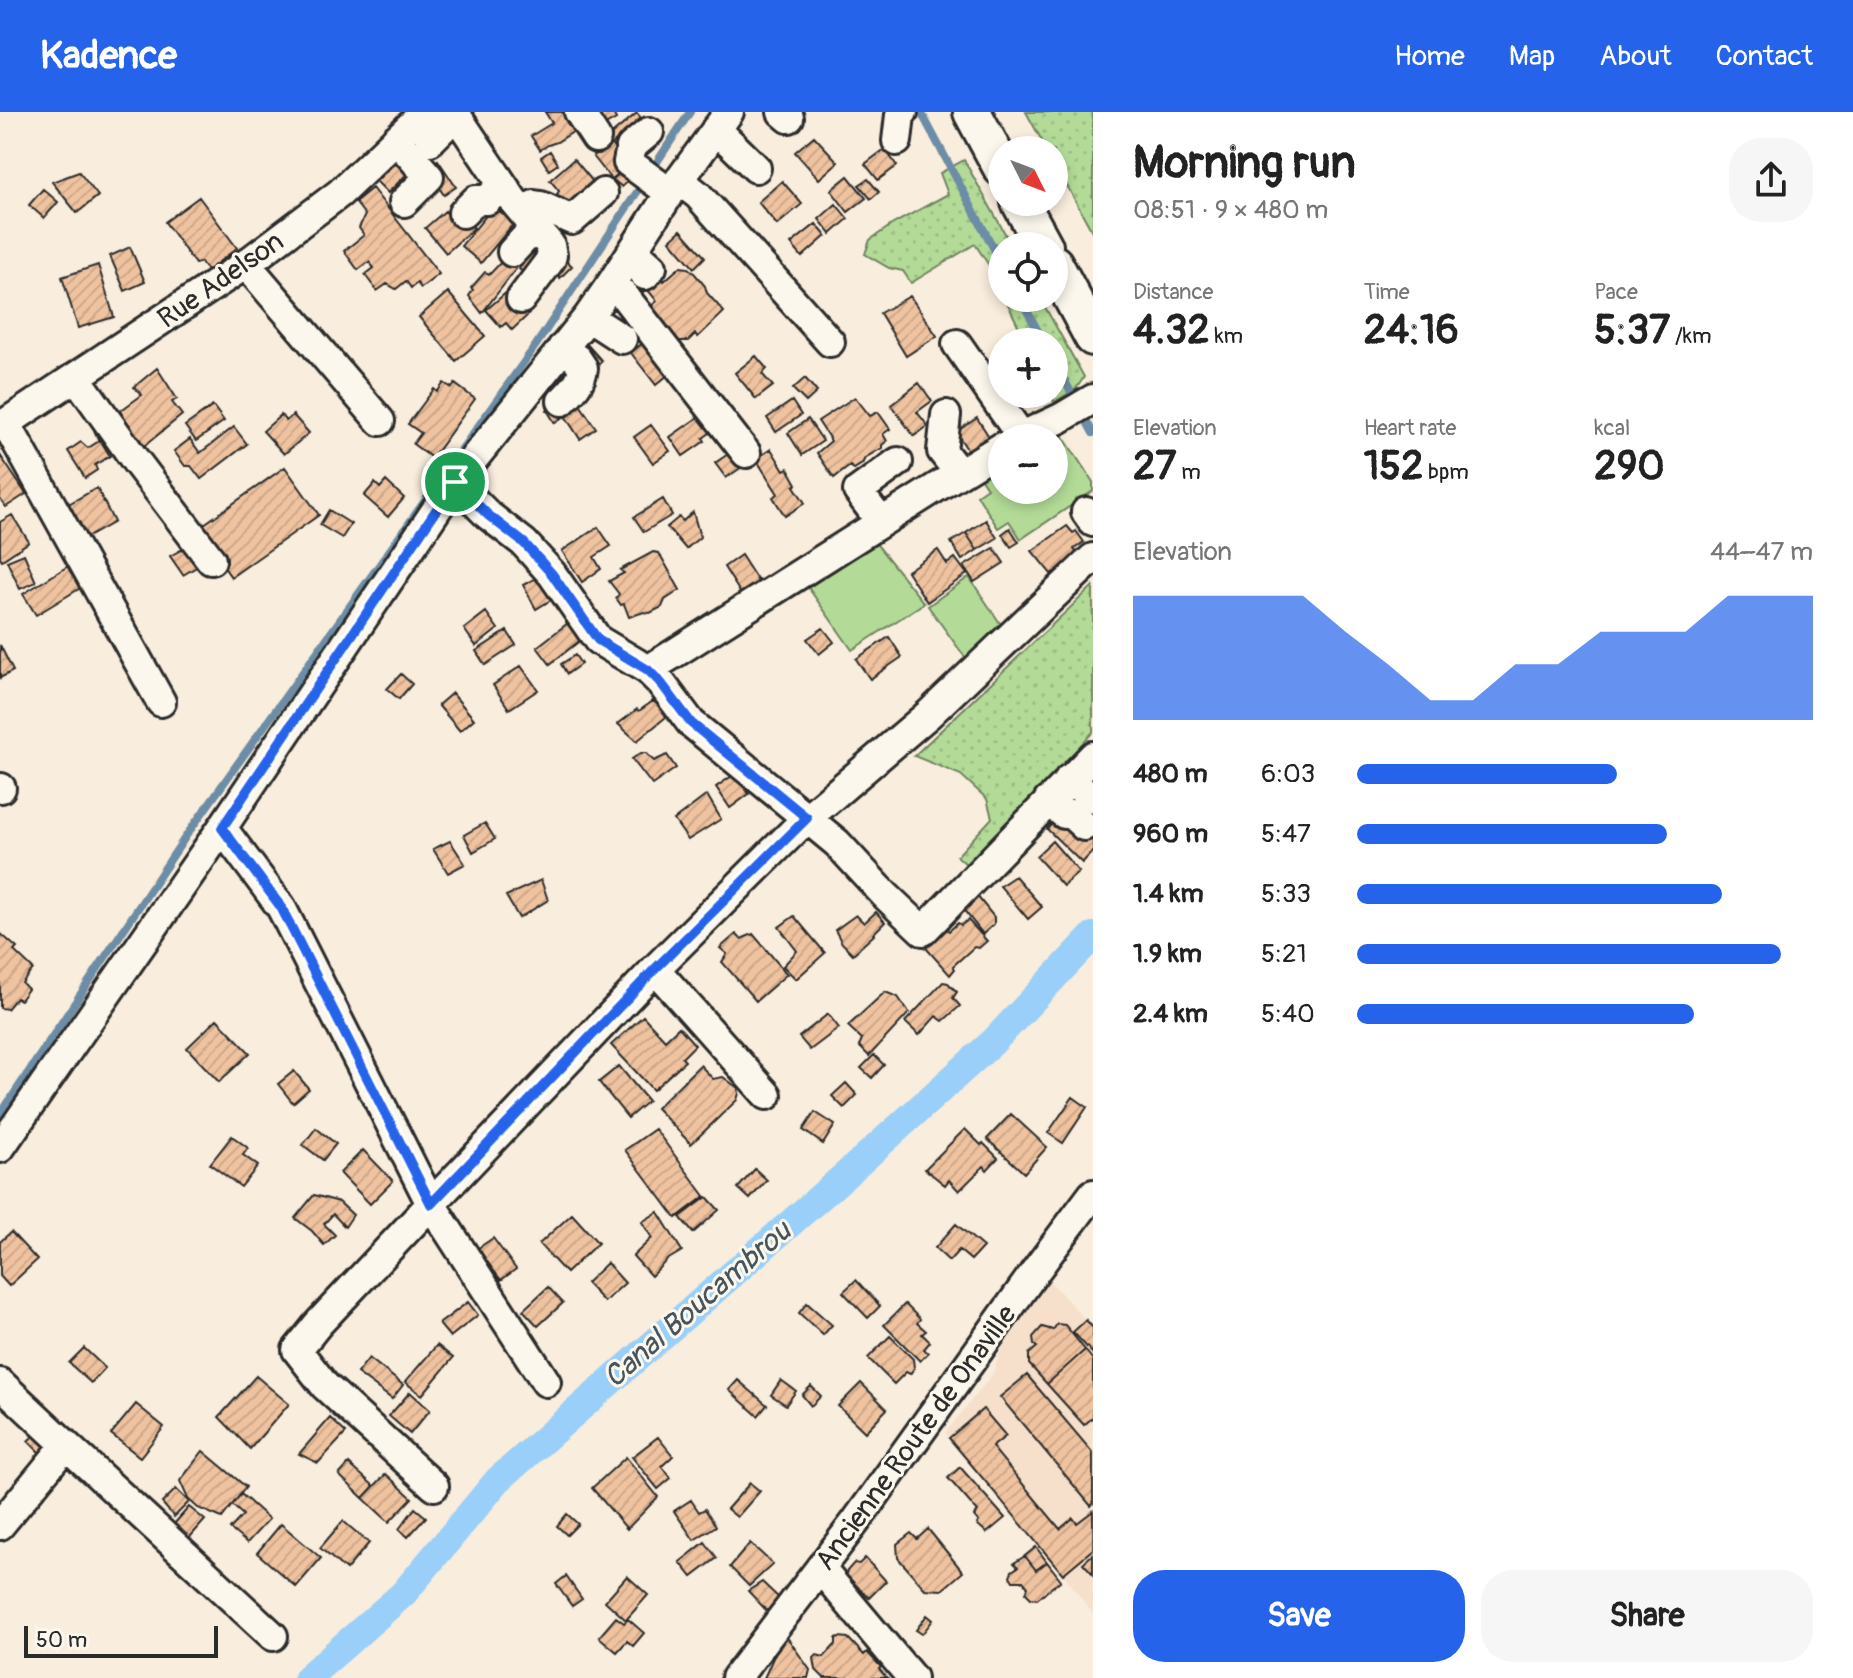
<!DOCTYPE html>
<html lang="en">
<head>
<meta charset="utf-8">
<style>
  body { margin:0; font-family:Pangolin,sans-serif; background:#f6f6f6; color:#222; height:100vh; display:flex; flex-direction:column; font-size:30px; white-space:nowrap }
  * { box-sizing:border-box; margin:0 }
  p { font-size:26px; color:#767676 }
  .icon { flex:none; width:44px; height:44px; fill:none; stroke:currentColor; stroke-width:2; stroke-linecap:round; stroke-linejoin:round }
  .map { position:relative; flex:1; overflow:hidden }
  .drawer { display:flex; flex-direction:column; background:#fff; width:760px }
  .drawer>* { flex:none }
  .needle { width:52px; rotate:132deg }
  .controls { position:absolute; left:988px; top:24px; display:grid; gap:16px }
  .controls a { display:grid; place-items:center; width:80px; height:80px; border-radius:50%; background:#fff; box-shadow:0 4px 12px #0003; font-size:40px }
  .scale { position:absolute; left:24px; bottom:20px; width:194px; box-sizing:border-box; padding-left:8px; border:4px solid #2b2b2b; border-top:0; font-size:22px; line-height:28px; white-space:nowrap; color:#2b2b2b; -webkit-text-stroke:6px #fbf7ec; paint-order:stroke }
  .pin { position:absolute; display:grid; place-items:center; width:68px; height:68px; color:#fff; margin:-34px; border:4px solid #fff; border-radius:50%; box-shadow:0 2px 8px #0007 }
  .round { display:grid; place-items:center; flex:none; width:84px; height:84px; border-radius:32px; background:#f6f6f6 }
  .overview { display:flex; align-items:center; justify-content:space-between; height:136px; padding:0 40px }
  h1 { font-size:44px; font-weight:700; line-height:60px }
  .metrics { display:grid; grid-template-columns:repeat(3,1fr); gap:12px; height:136px; padding:8px 40px }
  .metrics div { display:grid; align-content:center }
  .metrics b { font-size:40px; font-weight:700 }
  .metrics small { font-size:22px; font-weight:400 }
  .metrics p { font-size:22px }
  .chart { height:224px; padding:16px 40px }
  .chart p { display:flex; justify-content:space-between }
  .chart svg { width:100%; height:144px; margin-top:8px; fill:#2563eb; opacity:.7 }
  .button { display:flex; gap:16px; margin-top:auto; padding:16px 40px }
  .button a { flex:1; height:92px; border-radius:32px; background:#2563eb; color:#fff; font-size:32px; font-weight:700; line-height:92px; text-align:center }
  .button a+a { background:#f6f6f6; color:#222 }
  ul { padding:0 40px; list-style:none; font-size:26px }
  li { display:grid; grid-template-columns:128px 96px 1fr; align-items:center; height:60px }
  li i { height:20px; border-radius:10px; background:#2563eb }
  header { display:flex; align-items:center; gap:48px; box-sizing:border-box; height:112px; padding:0 40px; background:#2563eb; color:#fff }
  header strong { font-size:38px }
  nav { display:flex; gap:44px; margin-inline-start:auto; font-size:28px }
  main { display:flex; flex:1; min-height:0 }
  .map>svg:first-child { display:block }
</style>
</head>
<body>
<header>
<strong>Kadence</strong>
<nav><a>Home</a><a>Map</a><a>About</a><a>Contact</a></nav>
</header>
<main>
<div class="map">
<svg width="1093" height="1566" viewBox="0 0 1093 1566">
  <defs>
    <pattern id="grass-dots" width="8" height="8" patternUnits="userSpaceOnUse" patternTransform="scale(2)"><rect width="8" height="8" fill="#b3db97"/><path d="M2 2h.1M6 6h.1" fill="none" stroke="#9abc82" stroke-width="1.8" stroke-linecap="round"/></pattern>
    <pattern id="building-hatch" width="6" height="6" patternUnits="userSpaceOnUse" patternTransform="scale(2)"><rect width="6" height="6" fill="#f0c3a0"/><path d="M-1 1l2-2M0 6l6-6M5 7l2-2" fill="none" stroke="#cea88a"/></pattern>
  </defs>
  <rect width="100%" height="100%" fill="#f9eddd"/>
  <filter id="ink" filterUnits="userSpaceOnUse"><feTurbulence type="fractalNoise" baseFrequency=".0125" numOctaves="2"/><feDisplacementMap in="SourceGraphic" scale="16" xChannelSelector="R" yChannelSelector="G"/><feConvolveMatrix kernelMatrix="1 2 1 2 8 2 1 2 1" color-interpolation-filters="sRGB"/></filter>
  <g filter="url(#ink)">
    <path fill="#f6e0cb" d="M1047 1166 1093 1216V1502L1063 1462 945 1321 992 1263 1003 1233Z"/>
    <path fill="url(#grass-dots)" stroke="#6f8361" stroke-width="2" d="M1026 0H1093V121L1054 50V38H1047Z
      M964 48 1012 134H1002V180L990 155 975 132 911 171 903 159 889 156 865 142 870 128 893 112 948 82 940 61Z
      M1005 186H1040L1084 265 1076 277 1054 290 1051 282H1054V230H1026Z
      M1093 474V620L967 753 957 744 992 706 987 687 961 663 914 644Z"/>
    <path fill="#b3db97" stroke="#6f8361" stroke-width="2" d="M1058 317 1093 370V379L1021 427 1009 409 998 416 977 383 987 376 977 361 1002 347V378H1054V326H1041Z
      M874 429 924 491 852 538 805 471Z
      M969 465 1002 514 967 548 928 494Z"/>
    <g fill="none" stroke-linecap="round" stroke-linejoin="round">
      <path stroke="#6d8da6" stroke-width="8" d="M921 0 1002 152
        M1020 186 1044 230
        M1054 249 1093 321
        M0 1003 186 724 536 233 690 0"/>
      <path stroke="#99cff8" stroke-width="28" d="M307 1566 403 1482 498 1368 859 1051 993 930 1093 824"/>
    </g>
    <path fill="url(#building-hatch)" stroke="#2b2b2b" stroke-width="2" d="M545 0H564L576 18 557 30 548 33 540 38 531 24 552 11Z
      M589 0H614L613 1 616 7 598 17Z
      M637 1 648 15 623 35 617 28 612 33 607 26Z
      M814 24 838 50 819 67 795 40Z
      M610 31 628 54 612 68 593 44Z
      M885 37 897 54 878 68 865 52Z
      M550 39 558 52 549 58 541 45Z
      M574 47 599 77 571 101 556 84 559 79 550 68Z
      M398 48 410 59 388 81 376 69Z
      M438 48 456 75 444 83 426 56Z
      M628 54 637 56 622 75 612 67Z
      M79 60 98 84 77 101 52 70Z
      M848 64 866 86 848 100 831 78Z
      M868 67 879 80 871 87 859 73Z
      M782 69 802 92 777 113 758 90Z
      M372 76 439 162 421 176 417 171 411 176 406 169 396 177 387 172 377 179 365 163 374 156 369 150 358 158 344 139 364 123 359 116 365 103 355 90Z
      M43 77 58 90 44 106 29 93Z
      M199 85 237 136 207 159 201 150 195 152 165 110Z
      M836 92 848 107 831 122 819 107Z
      M493 95 515 110 481 151 461 134Z
      M445 99 456 112 464 104 474 116 446 141 425 116Z
      M816 112 826 124 802 145 791 132Z
      M681 118 705 145 694 156 670 128Z
      M130 135 145 170 125 179 110 144Z
      M531 140 546 151 530 166 519 157Z
      M560 142 572 154 560 166 548 154Z
      M505 146 516 151V157L482 201 469 184 473 178 471 176 485 160 489 163Z
      M98 153 114 205 78 216 62 165Z
      M680 155 688 156 695 162 705 174 707 181 724 200 698 225 695 222 688 229H678L666 214 659 212 650 201 651 194 657 189 643 172 656 160 664 169Z
      M508 179 529 202 512 218 506 211 501 215 486 198Z
      M448 180 485 224 456 249 419 205Z
      M910 184 937 224 906 244 880 201Z
      M645 229 670 261 656 273 631 241Z
      M585 230 602 249 594 255 578 240Z
      M756 244 767 257 762 262 773 274 756 287 735 261Z
      M157 256 177 287 172 290 182 303 143 335 120 299 142 283 134 275Z
      M805 266 817 280 806 290 793 277Z
      M444 271 452 276 455 272 475 287 432 346 413 332 421 321 408 312 434 277 437 280Z
      M919 271 932 289 917 300 928 314 914 324 891 293Z
      M572 281 596 316 580 327 565 304 555 311 547 298Z
      M855 285 870 304 878 300 890 317 883 322 887 329 882 333V336L865 346 862 352 854 357 850 354 834 366 817 341 831 329 818 309Z
      M792 289 801 303 776 320 767 306Z
      M213 294 224 309 196 329 185 314Z
      M703 302 714 318 703 326 705 329 683 344 670 325Z
      M281 303 286 309 293 303 309 321 284 342 263 319Z
      M977 306 995 334 974 348 956 320Z
      M808 307 823 329 802 343 788 321Z
      M651 313 670 339 653 351 634 325Z
      M234 315 247 332 201 367 191 354H185L174 339 190 327 200 341Z
      M94 318 110 344 95 353 97 358 85 366 68 339 81 330 88 336 99 329Z
      M771 337 784 358 788 356 797 372 794 374 805 391 785 404 773 385 778 382 756 347Z
      M731 340 742 355 726 366 715 351Z
      M0 343 26 382 6 395 0 387Z
      M285 355 319 403 231 465 197 417Z
      M386 369 404 386 388 405 364 384 375 371 380 376Z
      M97 376 114 410 86 426 65 394Z
      M663 387 672 403 644 420 634 405Z
      M329 398 351 412 342 426 320 413Z
      M693 400 700 425 686 437 667 415 679 405 683 409Z
      M12 403 29 430 2 448 0 445V410Z
      M986 408 997 426 977 438 966 421Z
      M1067 414 1073 421 1076 419 1084 430 1074 437 1079 444 1051 462 1032 439Z
      M598 415 611 434 594 445 601 457 582 470 562 439Z
      M1010 416 1019 430 1011 435 1002 422Z
      M966 421 977 438 962 448 951 430Z
      M188 434 200 453 183 463 170 444Z
      M994 436 1004 451 974 470 964 454Z
      M938 438 947 452 955 446 967 462 927 490 907 459Z
      M653 440 659 441 680 478 665 488 662 495 650 501 644 500 629 505 624 492 621 493 616 486 619 482 609 469 624 461 620 458Z
      M24 442 36 470 20 477 7 449Z
      M741 443 759 471 741 482 724 455Z
      M73 451 87 472 36 503 23 482Z
      M538 465 551 488 536 497 523 473Z
      M486 500 498 517 476 534 464 517Z
      M573 507 587 523 550 552 537 535Z
      M823 516 834 530 819 542 807 527Z
      M507 519 516 533 485 553 476 539Z
      M889 525 902 545 870 567 856 547Z
      M0 533 13 559 0 566Z
      M575 543 581 552 567 562 561 552Z
      M521 554 538 578 509 597 493 573Z
      M401 562 412 572 399 587 387 577Z
      M452 581 474 607 460 619 438 593Z
      M653 589 661 595 667 591 672 600 637 629 618 612 637 597 639 599Z
      M641 641H646L654 649 667 643 676 656 652 673 632 647Z
      M735 662 749 682 730 696 716 675Z
      M707 683 721 707 688 728 674 708Z
      M1059 705 1093 723V739L1082 751 1047 717Z
      M485 711 495 727 473 740 464 723Z
      M450 729 465 752 448 761 433 737Z
      M1052 729 1079 760 1063 774 1036 744Z
      M1015 764 1042 795 1028 807 1000 774Z
      M541 768 548 788 519 806 506 784Z
      M973 779 994 805V812L983 822 959 792Z
      M876 800 885 810 873 822 874 823 853 842 842 831 835 818 856 803 864 811Z
      M794 804 825 841 796 867 783 854 797 839 779 815Z
      M968 808 987 829 979 836 974 835 953 854 955 857 950 863 926 836 944 815 949 819 958 811 961 813Z
      M0 821 17 836 14 839 33 857 22 871 28 877 20 888 16 886 7 897 0 896Z
      M736 822 741 827 753 822 787 862 756 889 722 850 727 842 720 836Z
      M943 870 948 871 957 880 953 886 960 894 943 909 936 904 919 923 905 910Z
      M885 880 898 885 909 901 869 944 859 934 862 927 848 914Z
      M828 902 839 916 810 938 799 925Z
      M643 904 665 928 679 915 695 933 682 946 685 949 653 978 611 933Z
      M217 907 250 941 219 970 187 936Z
      M874 943 884 953 872 966 861 956Z
      M700 953 713 967 723 965 738 976 739 981 737 988 691 1032 656 996Z
      M619 954 648 989 628 1006 599 970Z
      M294 959 309 977 293 991 278 972Z
      M846 971 857 983 844 996 832 984Z
      M1073 985 1087 995 1063 1031 1048 1021Z
      M815 1000 835 1013 823 1032 803 1018Z
      M1011 1002 1047 1035 1024 1061 987 1027Z
      M316 1016 336 1032 323 1048 303 1033Z
      M655 1017 705 1084 676 1106 625 1038Z
      M965 1017 981 1033 983 1031 998 1046 987 1058 984 1054 959 1079 949 1068 945 1073 925 1057Z
      M232 1024 248 1036 243 1043 258 1054 241 1075 210 1052Z
      M363 1038 393 1069 370 1092 340 1061Z
      M755 1057 767 1068 750 1087 738 1076Z
      M314 1083 339 1090 353 1103 345 1115 333 1102 324 1112 335 1123 324 1133 312 1119 295 1106Z
      M707 1085 719 1098 693 1121 680 1105Z
      M658 1100 682 1139 667 1148 651 1164 633 1144 652 1126 642 1110Z
      M572 1102 598 1131 566 1161 539 1132Z
      M956 1112 983 1135 971 1148 959 1138 949 1149 935 1136Z
      M11 1120 37 1148 9 1174 0 1164V1130Z
      M493 1126 516 1157 501 1168 477 1137Z
      M607 1151 625 1171 604 1190 586 1171Z
      M856 1168 880 1194 868 1206 843 1180Z
      M548 1175 563 1191 538 1214 523 1198Z
      M468 1190 478 1203 450 1225 439 1212Z
      M807 1191 832 1213 823 1223 799 1201Z
      M905 1192 920 1207 917 1211 926 1219 922 1222 930 1230 924 1237 928 1241 920 1249 884 1213Z
      M1086 1208 1093 1216V1242L1073 1220Z
      M1057 1212 1065 1213 1085 1238 1047 1272 1029 1252V1242L1037 1235 1034 1233 1033 1225 1042 1215 1053 1218Z
      M890 1224 913 1247 914 1256 910 1262 906 1260 894 1272 868 1246Z
      M437 1233 453 1246 422 1283 405 1270Z
      M84 1236 105 1256 91 1271 69 1251Z
      M1085 1238 1093 1248V1305L1084 1313 1047 1272Z
      M369 1246 403 1273 392 1287 357 1261Z
      M1027 1263 1093 1341V1392L1091 1394 1000 1285Z
      M256 1264 289 1292 250 1337 219 1305Z
      M738 1268 767 1293 758 1304 729 1278Z
      M781 1268 796 1279 786 1293 771 1283Z
      M861 1271 887 1297 865 1320 838 1294Z
      M811 1274 821 1284 811 1294 802 1283Z
      M410 1280 430 1298 410 1322 389 1304Z
      M136 1292 164 1315 140 1345 111 1322Z
      M983 1297 1006 1324 992 1335 1060 1417 1073 1406 1077 1411 1093 1399V1437L1063 1462 949 1326Z
      M330 1306 346 1321 318 1351 299 1342Z
      M34 1323 46 1335 40 1341 28 1329Z
      M658 1325 673 1344 662 1354 671 1366 658 1377 632 1345Z
      M203 1339 246 1375 222 1406 198 1396 188 1387 180 1369Z
      M626 1345 658 1385 627 1417 592 1376Z
      M349 1352 374 1374 363 1386 339 1363Z
      M960 1355 1005 1406 987 1421 977 1412 979 1410 974 1404 978 1400 948 1366Z
      M386 1362 412 1386 389 1410 363 1386Z
      M750 1371 760 1379 737 1405 727 1397Z
      M176 1377 189 1390 174 1405 162 1391Z
      M241 1382 269 1407 247 1431 230 1417 243 1403 232 1393Z
      M691 1388 699 1400 705 1397 716 1414 694 1428 674 1399Z
      M189 1395 205 1408 183 1433 167 1420Z
      M415 1396 426 1405 408 1425 399 1417Z
      M567 1402 578 1412 567 1423 557 1414Z
      M343 1409 369 1431 346 1458 320 1436Z
      M281 1412 321 1446 296 1475 257 1441Z
      M928 1417 963 1460 942 1478 925 1477 898 1446 897 1432 911 1421 917 1427Z
      M705 1430 717 1446 692 1465 680 1450Z
      M750 1431 773 1452 749 1474 730 1455Z
      M1036 1435 1047 1450 1036 1458 1025 1444Z
      M1093 1442V1462L1083 1451Z
      M1025 1444 1036 1458 1047 1450 1061 1468 1037 1487 1031 1486 1026 1481 1028 1475 1023 1469H1013L1010 1464 1012 1459 1018 1455 1014 1451Z
      M865 1446 886 1469 869 1486 846 1463 847 1459 854 1451 859 1452Z
      M566 1464 582 1487 572 1494 556 1472Z
      M627 1464 648 1483 626 1508 605 1489Z
      M762 1470 781 1488 768 1500 748 1479Z
      M927 1503 933 1508 922 1522 916 1518Z
      M616 1505 624 1511 628 1507 644 1521 633 1534 627 1529 617 1540 599 1525Z
      M784 1521 810 1558 808 1566H764Z
      M839 1525 848 1526 864 1543 867 1540 881 1555 879 1557 887 1566H824L816 1558 814 1546 817 1543 824 1545 836 1532V1526Z"/>
    <g fill="none" stroke-linecap="round" stroke-linejoin="round">
      <g stroke="#2b2b2b" stroke-width="34">
        <path id="minor" d="M427 0 443 16 430 29
          M454 0 515 91 550 133 552 143 551 147 521 187
          M579 0 596 26
          M782 0 789 6
          M716 17 756 56
          M649 20 631 35 628 50 670 81
          M396 27 429 65 404 90
          M897 29 900 3 903 0
          M679 68 698 83 830 230
          M463 101 476 88H487L503 73
          M524 101 534 93 541 94 572 108 603 81
          M633 138 652 155 645 163
          M512 140 535 115
          M246 152 380 309
          M611 172 622 181 746 341
          M588 205 622 227
          M957 232 1021 324
          M562 236 577 247 583 256C581 271 573 278 562 289
          M76 265 135 348 211 448
          M946 303 942 339 959 361
          M6 311 161 590
          M0 315 246 152 340 81 425 0
          M1018 326 1061 306 1093 287
          M455 370 488 403 524 431 552 462 598 528 648 558 661 571 691 611 837 731 885 783 923 819 1093 644
          M1086 400 1093 410
          M881 410 858 379 898 350
          M648 558 937 375 1002 335
          M1069 667 1093 686
          M0 676H1
          M1048 689 1064 702H1071L1084 714
          M222 716 281 795 431 1092 655 857 807 706 929 602 1093 446
          M655 857 767 983
          M0 1036 222 716 455 370 588 205 611 172 670 81 729 0
          M0 1271 66 1333 0 1413
          M66 1333 273 1524
          M434 1374 325 1274 297 1238 318 1212 431 1092 546 1270
          M820 1456 912 1566
          M736 1566 857 1408 1034 1161 1093 1082"/>
      </g>
      <g stroke="#2b2b2b" stroke-width="42">
        <path id="major" d="M972 0 1002 56
          M1020 90 1044 134
          M1054 152 1093 225"/>
      </g>
      <use href="#minor" stroke="#fbf7ec" stroke-width="28"/>
      <use href="#major" stroke="#fbf7ec" stroke-width="36"/>
    </g>
  </g>
  <g fill="none" stroke-linecap="round" stroke-linejoin="round" filter="url(#ink)">
    <g stroke="#fff" stroke-width="16">
      <path id="route" d="M455 370 488 403 524 431 552 462 598 528 648 558 661 571 691 611 807 706 655 857 431 1092 281 795 222 716Z"/>
    </g>
    <use href="#route" stroke="#2563eb" stroke-width="10"/>
  </g>
  <g text-anchor="middle" stroke-width="6" stroke-linejoin="round" paint-order="stroke">
    <g font-size="28" fill="#2b2b2b" stroke="#fbf7ec">
      <text transform="translate(220 167) rotate(-35)" y="10">Rue Adelson</text>
      <text transform="translate(915 1325) rotate(-54)" y="10">Ancienne Route de Onaville</text>
    </g>
    <g font-size="30" font-style="italic" fill="#46545e" stroke="#fbf7ec">
      <text transform="translate(697 1192) rotate(-41)" y="10">Canal Boucambrou</text>
    </g>
  </g>
</svg>
<div class="controls">
<a><svg class="needle" viewBox="-14 -14 28 28"><path d="M0-13l5 13h-10z" fill="#e53935"/><path d="M0 13l5-13h-10z" fill="#767676"/></svg></a>
<a><svg class="icon" aria-label="locate" viewBox="0 0 24 24"><circle cx="12" cy="12" r="6"/><path d="M12 2v4M12 18v4M2 12h4M18 12h4"/></svg></a>
<a>+</a>
<a>−</a>
</div>
<div class="scale">50 m</div>
<div class="pin" style="left:455px;top:370px;background:#1e9e55"><svg class="icon" aria-label="arrive" viewBox="0 0 24 24"><path d="M6 21V4h12l-3 4 3 4H6"/></svg></div>
</div>
<section class="drawer">
<div class="overview"><div><h1>Morning run</h1><p>08:51 · 9 × 480 m</p></div><a class="round"><svg class="icon" aria-label="share" viewBox="0 0 24 24"><path d="M12 15V3M7 8l5-5 5 5M5 13v7h14v-7"/></svg></a></div>
<div class="metrics">
<div><p>Distance</p><b>4.32<small> km</small></b></div>
<div><p>Time</p><b>24:16</b></div>
<div><p>Pace</p><b>5:37<small> /km</small></b></div>
</div>
<div class="metrics">
<div><p>Elevation</p><b>27<small> m</small></b></div>
<div><p>Heart rate</p><b>152<small> bpm</small></b></div>
<div><p>kcal</p><b>290</b></div>
</div>
<div class="chart"><p><span>Elevation</span>44–47 m</p>
<svg viewBox="0 0 160 44" preserveAspectRatio="none"><path d="M0 44V6L10 6L20 6L30 6L40 6L50 17L60 27L70 38L80 38L90 27L100 27L110 17L120 17L130 17L140 6L150 6L160 6V44z"/></svg>
</div>
<ul>
<li><b>480 m</b>6:03<i style="width:57%"></i></li>
<li><b>960 m</b>5:47<i style="width:68%"></i></li>
<li><b>1.4 km</b>5:33<i style="width:80%"></i></li>
<li><b>1.9 km</b>5:21<i style="width:93%"></i></li>
<li><b>2.4 km</b>5:40<i style="width:74%"></i></li>
</ul>
<div class="button"><a>Save</a><a>Share</a></div>
</section>
</main>
</body>
</html>
